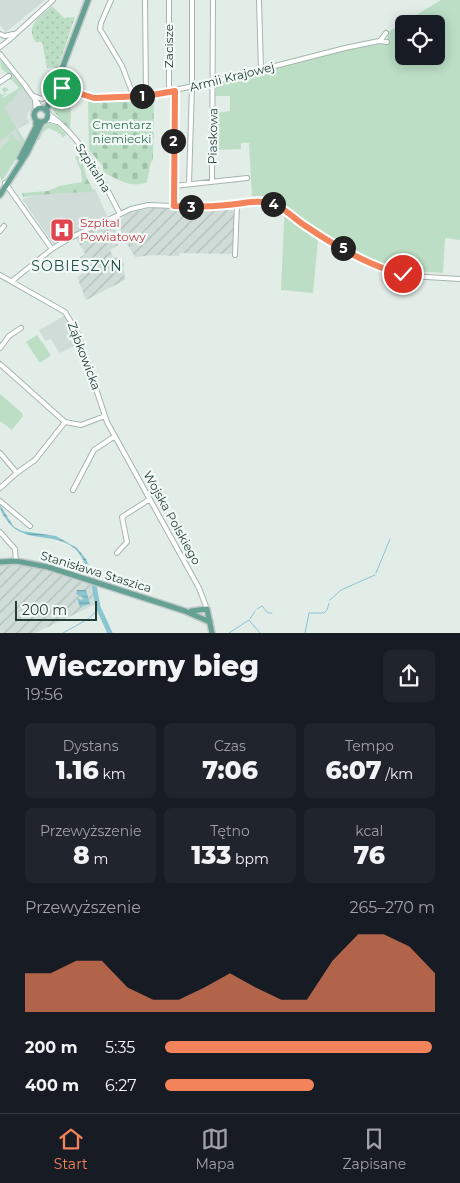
<!DOCTYPE html>
<html lang="pl">
<head>
<meta charset="utf-8">
<style>
  body { margin:0; font-family:Montserrat,sans-serif; background:#20242c; color:#f1f3f6; height:100vh; display:flex; flex-direction:column; font-size:19px; white-space:nowrap }
  * { box-sizing:border-box; margin:0 }
  p { font-size:16px; color:#9ea1a6 }
  .icon { flex:none; width:28px; height:28px; fill:none; stroke:currentColor; stroke-width:2; stroke-linecap:round; stroke-linejoin:round }
  .map { position:relative; height:633px; overflow:hidden }
  .side { display:flex; flex-direction:column; background:#171b24; flex:1 }
  .side>* { flex:none }
  .buttons { position:absolute; left:395px; top:15px; display:grid; gap:10px }
  .buttons a { display:grid; place-items:center; width:50px; height:50px; border-radius:8px; background:#171b24; box-shadow:0 2px 12px #0003; font-size:25px }
  .scale { position:absolute; left:15px; bottom:12px; width:82px; box-sizing:border-box; padding-left:5px; border:2px solid #223e37; border-top:0; font-size:14px; line-height:18px; white-space:nowrap; color:#223e37; -webkit-text-stroke:4px #f3f9f6; paint-order:stroke }
  .pin { position:absolute; display:grid; place-items:center; width:42px; height:42px; color:#fff; margin:-21px; border:2px solid #fff; border-radius:50%; box-shadow:0 1px 5px #0007 }
  .km { position:absolute; width:25px; height:25px; margin:-12px; border-radius:50%; background:#222; color:#fff; font-size:14px; line-height:25px; text-align:center }
  .round { display:grid; place-items:center; flex:none; width:52px; height:52px; border-radius:8px; background:#20242c }
  .summary { display:flex; align-items:center; justify-content:space-between; height:85px; padding:0 25px }
  h1 { font-size:28px; font-weight:800; line-height:38px }
  .metrics { display:grid; grid-template-columns:repeat(3,1fr); gap:8px; height:85px; padding:5px 25px }
  .metrics div { display:grid; align-content:center; border-radius:8px; background:#20242c; text-align:center }
  .metrics b { font-size:25px; font-weight:800 }
  .metrics small { font-size:14px; font-weight:400 }
  .metrics p { font-size:14px }
  .chart { height:140px; padding:10px 25px }
  .chart p { display:flex; justify-content:space-between }
  .chart svg { width:100%; height:90px; margin-top:5px; fill:#f3835a; opacity:.7 }
  ul { padding:0 25px; list-style:none; font-size:16px }
  li { display:grid; grid-template-columns:80px 60px 1fr; align-items:center; height:38px }
  li i { height:12px; border-radius:6px; background:#f3835a }
  .dock { display:flex; justify-content:space-around; align-items:center; height:70px; border-top:1px solid #363941; background:#171b24; font-size:14px; color:#9ea1a6 }
  .dock a { display:grid; justify-items:center; gap:2px }
  .dock .selected { color:#f3835a }
  .map>svg:first-child { display:block }
</style>
</head>
<body>
<div class="map">
<svg width="460" height="633" viewBox="0 0 460 633">
  <defs>
    <pattern id="industrial-furrows" width="10" height="10" patternUnits="userSpaceOnUse" patternTransform="scale(1.25)"><rect width="10" height="10" fill="#d0dcd7"/><path d="M-1 1l2-2M0 10L10 0M9 11l2-2" fill="none" stroke="#b2beb9"/></pattern>
    <pattern id="forest-firs" width="22" height="20" patternUnits="userSpaceOnUse" patternTransform="scale(1.25)"><rect width="22" height="20" fill="#bbdec5"/><path d="M5 1l3.5 6h-7zM16 11l3.5 6h-7z" fill="#a0c0aa"/></pattern>
    <pattern id="cemetery-stones" width="16" height="16" patternUnits="userSpaceOnUse" patternTransform="scale(1.25)"><rect width="16" height="16" fill="#bbdec5"/><path d="M2 7V4a2 2 0 0 1 4 0v3zM10 15v-3a2 2 0 0 1 4 0v3z" fill="#a0c0aa"/></pattern>
    <pattern id="park-dots" width="8" height="8" patternUnits="userSpaceOnUse" patternTransform="scale(1.25)"><rect width="8" height="8" fill="#bbdec5"/><path d="M2 2h.1M6 6h.1" fill="none" stroke="#a0c0aa" stroke-width="1.8" stroke-linecap="round"/></pattern>
    <pattern id="water-rules" width="6" height="5" patternUnits="userSpaceOnUse" patternTransform="scale(1.25)"><rect width="6" height="5" fill="#8ac5d2"/><path d="M0 2.5h6" fill="none" stroke="#70a1ab"/></pattern>
  </defs>
  <rect width="100%" height="100%" fill="#e2ede8"/>
  <path fill="#d0dcd7" d="M0 0H45L6 32 0 25Z
    M19 83 30 96 34 104V109L28 112 27 119H29V123L18 129 25 141 0 165V131L12 121 0 102 20 88Z
    M95 189 107 216 54 245 22 199 54 191Z
    M64 316 70 323 79 344 59 353 51 339 45 341 39 330Z"/>
  <path fill="url(#industrial-furrows)" d="M156 207 192 212 231 209 235 213 233 253 231 254 180 253 179 256 153 255 135 257 125 240H122L120 221 125 214Z
    M114 219 116 223 118 245 110 250 113 257 123 259 125 280 86 300 77 277 86 271 80 257 85 254 76 238Z
    M18 564 40 568 91 585 96 604 35 633H0V565Z"/>
  <path fill="#bbdec5" fill-rule="evenodd" d="M441 0H460V240L445 238 443 273 391 269 379 264 319 230 313 293 281 290 285 202 268 196H252L249 143H241V149L215 150V113L230 111V96H215L216 84 346 50 387 43 388 32ZM404 24H436V56H404Z
    M0 56 30 94 8 70C14 78 37 97 33 110L31 111 34 104 29 95 23 89 17 92V95L13 97 14 99 5 106V109L24 141 27 138 18 156 2 181 0 177V149L9 140 13 143 8 137 13 134 17 142 21 140 15 129 0 141V93L2 95 5 94 2 89 5 87 9 90 5 92 6 94 2 97 3 98 19 88 12 80H10L6 76 7 73 1 69Z
    M49 123 57 125 66 134 65 136 61 138 62 136 60 133 57 134 58 132 48 128 43 132 39 140H37L40 129Z
    M37 335 51 355 40 363 26 342Z
    M0 394 22 413 23 416 12 430 0 421Z"/>
  <path fill="url(#forest-firs)" d="M75 156 81 157 86 176 94 192 59 193 23 197 22 193 48 191 59 186 82 182 81 171Z"/>
  <path fill="url(#cemetery-stones)" d="M66 93 72 95 70 128H67L50 106Z
    M154 96 153 160 151 162 147 182C131 189 117 179 103 172V166L89 150 88 100 138 99Z"/>
  <path fill="url(#park-dots)" d="M52 6 64 18 75 17 56 73 53 67 47 68 42 42H36C24 26 41 16 52 6Z"/>
  <path fill="url(#water-rules)" d="M0 505 14 527 22 531 56 536 77 548 86 559 95 579 89 578C78 518 27 553 6 519 3 515 0 511 0 505Z
    M77 590H86L90 604 80 607 77 598 81 600 84 598 76 594Z"/>
  <g fill="none" stroke-linecap="round" stroke-linejoin="round">
    <path stroke="#8ac5d2" stroke-width="1" d="M376 573 390 539
      M330 600 341 590 375 575
      M257 609 262 606 268 613H272
      M250 619 255 611
      M63 633 88 619 99 609
      M229 633 249 620 260 633
      M305 633 309 613H324L327 610 329 603"/>
    <path stroke="#8ac5d2" stroke-width="5" d="M94 585 98 607 110 633"/>
    <g stroke="#a5b5af" stroke-width="6">
      <path id="minor" d="M111 0 101 23 100 29 122 66 134 97
        M145 0 146 96
        M169 0V92
        M259 0 261 70
        M0 34 5 36 13 34
        M380 41 386 33
        M0 47 9 40 53 0
        M0 54 24 84 41 108
        M0 82 9 76
        M56 85 94 98 146 96 213 82 345 48 379 41 387 42
        M34 96 42 99 51 94
        M35 101 36 110
        M47 113C82 136 101 178 120 214
        M45 120H51L57 122
        M212 182 213 0
        M5 183 52 249
        M189 184 192 87V0
        M174 186 247 178
        M174 206 175 91
        M0 231 4 226
        M235 255 237 204
        M0 275 65 312 77 332 107 422 199 588 207 609
        M12 281 52 249 70 238 131 209 148 205 201 207 258 202 278 206 310 229 369 263 386 270 410 276 460 279
        M0 348 9 336 21 328
        M0 364 65 422 81 425 105 416
        M0 453 17 473
        M0 488 18 472 35 460 65 422
        M73 490 94 450 115 436
        M0 501 30 526
        M0 532 15 549 16 561
        M117 553 127 542 122 517 150 499"/>
    </g>
    <g stroke="#c1c9c7" stroke-width="8">
      <path id="major" d="M34 115a7 7 0 1 1 14 0a7 7 0 1 1-14 0Z
        M46 111 88 0
        M20 158 36 127V120
        M0 195 27 153 42 122
        M0 562 16 561 48 567 185 611 210 622
        M191 611 207 609 212 633"/>
    </g>
    <use href="#minor" stroke="#fff" stroke-width="4"/>
    <use href="#major" stroke="#66a294" stroke-width="5"/>
  </g>
  <g fill="none" stroke-linecap="round" stroke-linejoin="round">
    <g stroke="#fff" stroke-width="10">
      <path id="route" d="M62 88 94 98 146 96 175 91 174 206C192 207 209 207 227 205 242 204 258 199 273 204 285 208 293 218 304 225 332 244 370 267 403 274"/>
    </g>
    <use href="#route" stroke="#f3835a" stroke-width="6"/>
  </g>
  <defs>
    <g id="hospital-square" transform="scale(1.25)"><rect x="-9" y="-9" width="18" height="18" rx="4" fill="#e0444e" stroke="#f3f9f6"/><path d="M-5-5h3v3.5h4V-5h3V5h-3V1.5h-4V5h-3Z" fill="#fff"/></g>
  </defs>
  <g fill-rule="evenodd">
    <use href="#hospital-square" x="62" y="230"/>
  </g>
  <g text-anchor="middle" stroke-width="4.5" stroke-linejoin="round" paint-order="stroke">
    <g font-size="12" fill="#223e37" stroke="#f3f9f6">
      <text transform="translate(169 46) rotate(-90)" y="4">Zacisze</text>
      <text transform="translate(232 77) rotate(-14)" y="4">Armii Krajowej</text>
      <text transform="translate(213 136) rotate(-89)" y="4">Piaskowa</text>
      <text transform="translate(93 168) rotate(58)" y="4">Szpitalna</text>
      <text transform="translate(84 356) rotate(69)" y="4">Ząbkowicka</text>
      <text transform="translate(172 518) rotate(61)" y="4">Wojska Polskiego</text>
      <text transform="translate(96 572) rotate(17)" y="4">Stanisława Staszica</text>
    </g>
    <g font-size="12" fill="#2c754a" stroke="#f3f9f6">
      <text x="122" y="129">Cmentarz<tspan x="122" dy="14">niemiecki</tspan></text>
    </g>
    <g font-size="12" fill="#be3a42" stroke="#f3f9f6" text-anchor="start">
      <text x="80" y="227">Szpital<tspan x="80" dy="14">Powiatowy</tspan></text>
    </g>
    <g font-size="14" letter-spacing="1" fill="#1e5045" stroke="#f3f9f6">
      <text x="77" y="271">SOBIESZYN</text>
    </g>
  </g>
</svg>
<div class="buttons">
<a><svg class="icon" aria-label="locate" viewBox="0 0 24 24"><circle cx="12" cy="12" r="6"/><path d="M12 2v4M12 18v4M2 12h4M18 12h4"/></svg></a>
</div>
<div class="scale">200 m</div>
<div class="pin" style="left:62px;top:88px;background:#1e9e55"><svg class="icon" aria-label="arrive" viewBox="0 0 24 24"><path d="M6 21V4h12l-3 4 3 4H6"/></svg></div>
<div class="pin" style="left:403px;top:274px;background:#d93025"><svg class="icon" aria-label="check" viewBox="0 0 24 24"><path d="M5 12l5 5 9-10"/></svg></div>
<b class="km" style="left:142px;top:96px">1</b>
<b class="km" style="left:173px;top:141px">2</b>
<b class="km" style="left:191px;top:207px">3</b>
<b class="km" style="left:273px;top:204px">4</b>
<b class="km" style="left:343px;top:248px">5</b>
</div>
<section class="side">
<div class="summary"><div><h1>Wieczorny bieg</h1><p>19:56</p></div><a class="round"><svg class="icon" aria-label="share" viewBox="0 0 24 24"><path d="M12 15V3M7 8l5-5 5 5M5 13v7h14v-7"/></svg></a></div>
<div class="metrics">
<div><p>Dystans</p><b>1.16<small> km</small></b></div>
<div><p>Czas</p><b>7:06</b></div>
<div><p>Tempo</p><b>6:07<small> /km</small></b></div>
</div>
<div class="metrics">
<div><p>Przewyższenie</p><b>8<small> m</small></b></div>
<div><p>Tętno</p><b>133<small> bpm</small></b></div>
<div><p>kcal</p><b>76</b></div>
</div>
<div class="chart"><p><span>Przewyższenie</span>265–270 m</p>
<svg viewBox="0 0 160 44" preserveAspectRatio="none"><path d="M0 44V25L10 25L20 19L30 19L40 32L50 38L60 38L70 32L80 25L90 32L100 38L110 38L120 19L130 6L140 6L150 12L160 25V44z"/></svg>
</div>
<ul>
<li><b>200 m</b>5:35<i style="width:99%"></i></li>
<li><b>400 m</b>6:27<i style="width:55%"></i></li>
</ul>
</section>
<nav class="dock">
<a class="selected"><svg class="icon" aria-label="home" viewBox="0 0 24 24"><path d="M3 11l9-7 9 7M6 9v11h12V9"/></svg>Start</a>
<a><svg class="icon" aria-label="map" viewBox="0 0 24 24"><path d="M3 6l6-2 6 2 6-2v14l-6 2-6-2-6 2zM9 4v14M15 6v14"/></svg>Mapa</a>
<a><svg class="icon" aria-label="saved" viewBox="0 0 24 24"><path d="M7 4h10v16l-5-4-5 4z"/></svg>Zapisane</a>
</nav>
</body>
</html>
